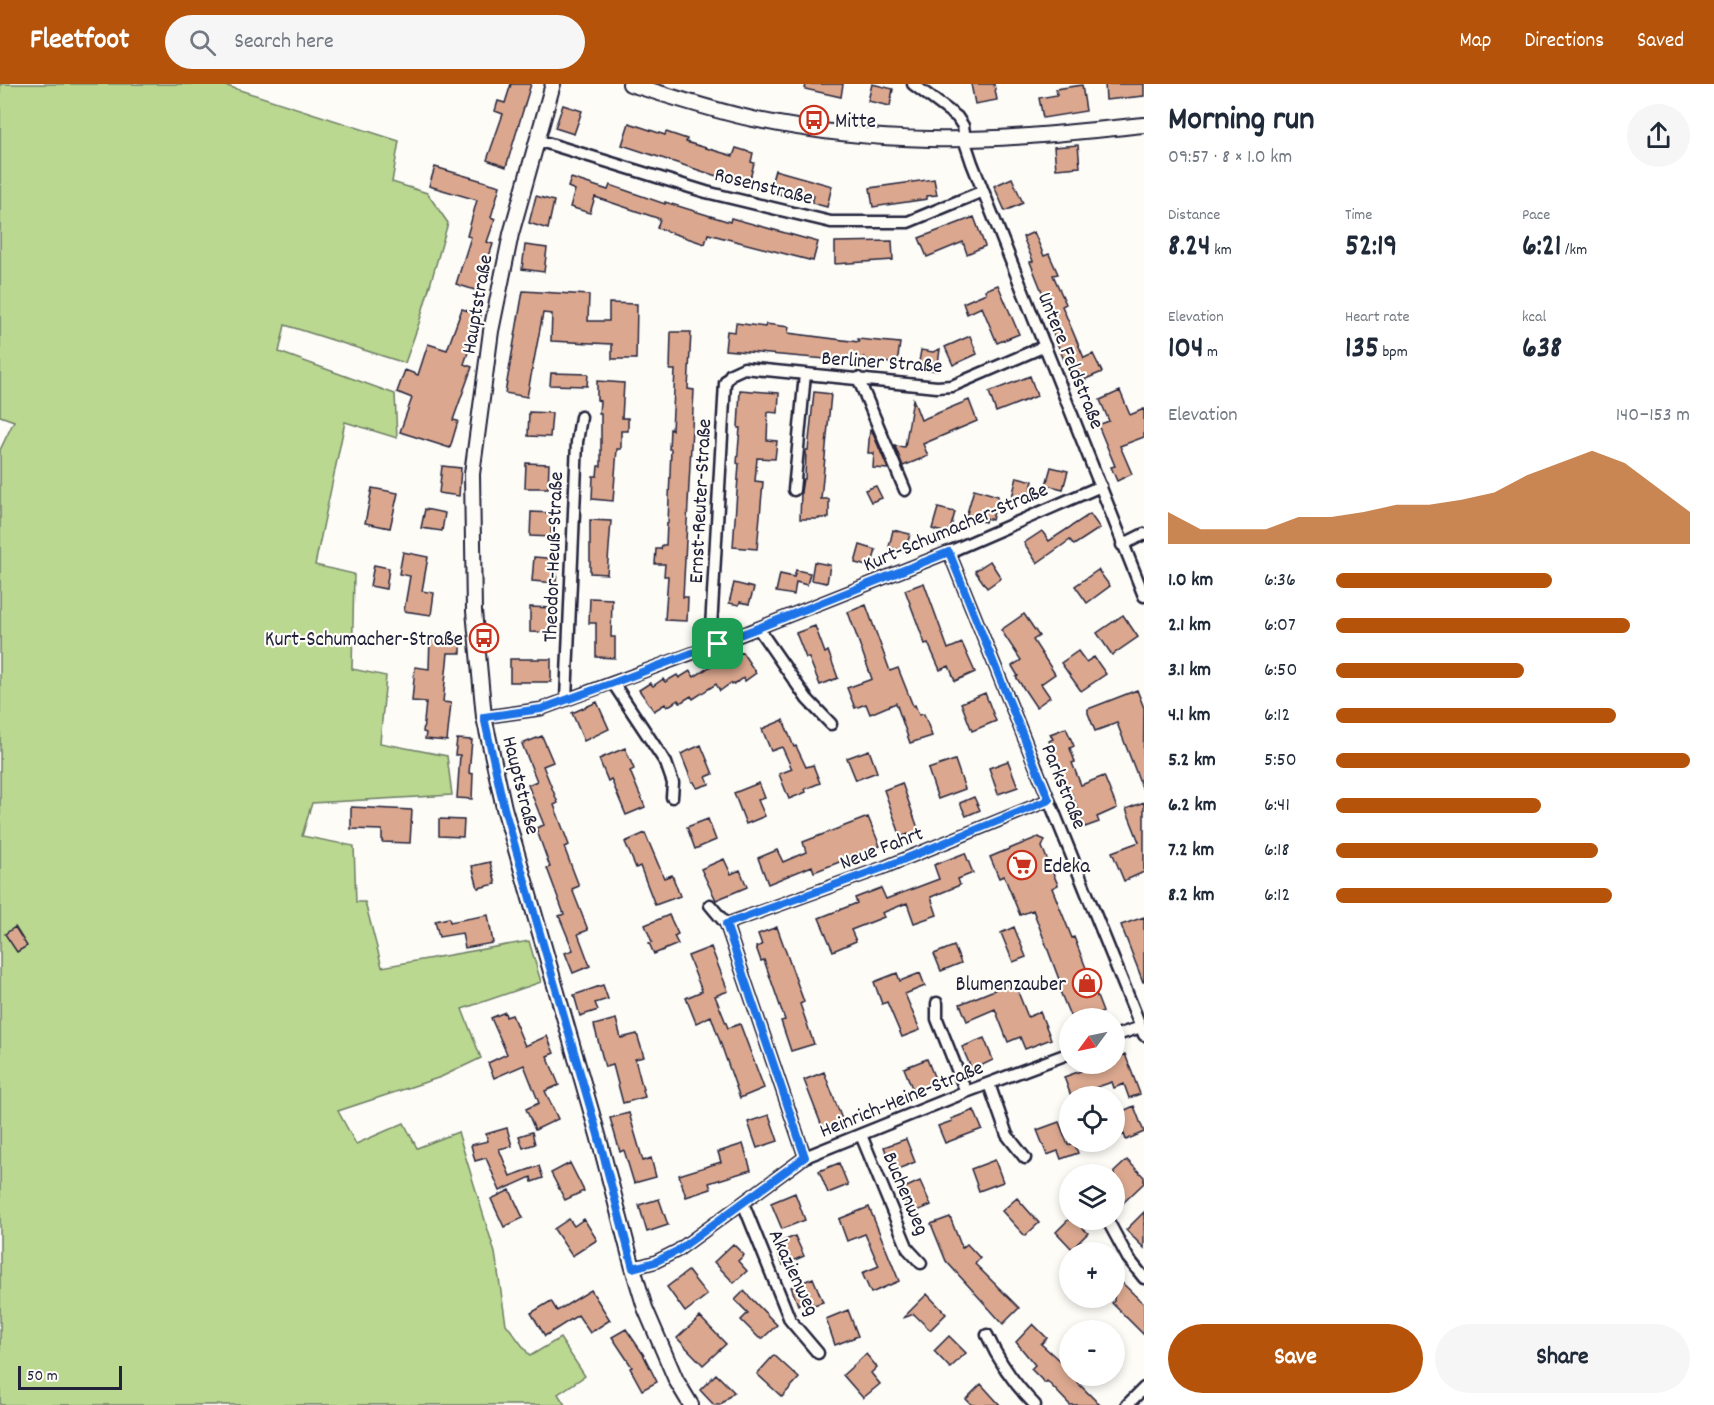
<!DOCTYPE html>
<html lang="en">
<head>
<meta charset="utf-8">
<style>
  body { margin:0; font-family:Dekko,sans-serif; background:#f6f6f7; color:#1f2937; height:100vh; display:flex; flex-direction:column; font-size:22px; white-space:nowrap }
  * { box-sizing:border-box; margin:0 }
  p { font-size:20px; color:#747a83 }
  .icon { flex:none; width:33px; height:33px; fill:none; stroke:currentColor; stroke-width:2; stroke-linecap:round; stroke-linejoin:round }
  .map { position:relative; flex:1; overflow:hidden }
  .drawer { display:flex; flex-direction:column; background:#fff; width:570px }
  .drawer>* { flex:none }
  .needle { width:39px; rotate:237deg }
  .fabs { position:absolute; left:1059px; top:924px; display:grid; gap:12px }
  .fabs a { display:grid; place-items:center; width:66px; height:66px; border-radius:50%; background:#fff; box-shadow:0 3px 9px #0003; font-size:30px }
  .scale { position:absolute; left:18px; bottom:15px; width:104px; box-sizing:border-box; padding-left:6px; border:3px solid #22223b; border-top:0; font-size:16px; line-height:21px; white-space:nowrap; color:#22223b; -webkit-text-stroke:4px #fdfcf7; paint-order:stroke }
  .pin { position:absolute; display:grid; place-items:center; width:51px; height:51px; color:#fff; margin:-26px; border-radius:12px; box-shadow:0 3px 9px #0006 }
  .round { display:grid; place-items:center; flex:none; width:63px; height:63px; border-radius:32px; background:#f6f6f7 }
  .head { display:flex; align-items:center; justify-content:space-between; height:102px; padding:0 24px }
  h1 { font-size:33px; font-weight:700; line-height:45px }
  .figures { display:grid; grid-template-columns:repeat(3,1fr); gap:9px; height:102px; padding:6px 24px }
  .figures div { display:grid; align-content:center }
  .figures b { font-size:30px; font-weight:700 }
  .figures small { font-size:16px; font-weight:400 }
  .figures p { font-size:16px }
  .chart { height:168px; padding:12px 24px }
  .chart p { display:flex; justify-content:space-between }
  .chart svg { width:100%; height:108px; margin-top:6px; fill:#b45309; opacity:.7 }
  .primary-button { display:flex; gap:12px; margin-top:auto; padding:12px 24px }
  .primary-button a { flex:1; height:69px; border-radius:36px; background:#b45309; color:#fff; font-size:24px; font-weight:700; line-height:69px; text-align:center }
  .primary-button a+a { background:#f6f6f7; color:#1f2937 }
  ul { padding:0 24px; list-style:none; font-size:20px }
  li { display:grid; grid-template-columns:96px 72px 1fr; align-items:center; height:45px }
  li i { height:15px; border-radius:8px; background:#b45309 }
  header { display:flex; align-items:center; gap:36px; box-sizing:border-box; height:84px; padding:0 30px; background:#b45309; color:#fff }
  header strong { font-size:28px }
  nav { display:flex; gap:33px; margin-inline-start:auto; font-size:21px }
  .search { width:420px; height:54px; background:#f6f6f7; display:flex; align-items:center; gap:15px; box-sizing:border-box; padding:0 21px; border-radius:33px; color:#747a83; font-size:22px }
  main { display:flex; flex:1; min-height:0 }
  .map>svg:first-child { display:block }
</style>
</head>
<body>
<header>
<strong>Fleetfoot</strong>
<div class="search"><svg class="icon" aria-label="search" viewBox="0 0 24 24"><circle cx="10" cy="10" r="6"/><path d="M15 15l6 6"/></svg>Search here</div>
<nav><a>Map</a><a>Directions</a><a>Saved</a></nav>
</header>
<main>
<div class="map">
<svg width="1144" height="1321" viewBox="0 0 1144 1321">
  <rect width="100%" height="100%" fill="#fdfcf7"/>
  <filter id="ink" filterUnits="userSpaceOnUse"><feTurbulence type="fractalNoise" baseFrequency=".0167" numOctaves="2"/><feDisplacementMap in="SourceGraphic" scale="12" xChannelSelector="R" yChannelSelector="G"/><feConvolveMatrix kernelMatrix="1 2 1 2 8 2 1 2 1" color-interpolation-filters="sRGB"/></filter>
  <g filter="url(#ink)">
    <path fill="#bad890" stroke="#6e7d66" stroke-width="1.5" d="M0 0H221L399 57 392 98 427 109 448 139 419 239 405 279 285 241 279 268 395 310 397 354 345 338 315 481 354 490 352 585 386 592 380 659 447 672 452 711 312 719 302 752 354 762 356 818H365L382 883 529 857 541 898 462 925 481 974 441 993 338 1027 356 1060 404 1039 417 1064 458 1048 495 1169 506 1240 530 1272 560 1254 585 1292 558 1310 565 1321H0V366L14 337 0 332Z"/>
    <path fill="#dba88f" stroke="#22223b" stroke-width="1.5" d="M511 0H531L506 83 487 76 503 30 495 27 498 17 505 19Z
      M806 0H843L841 13 805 5Z
      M872 0 893 5 890 22 868 17Z
      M971 0H994L997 16 975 20Z
      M1105 0H1144V12L1106 16Z
      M1082 1 1086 27 1043 34 1039 14 1057 11 1056 5Z
      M563 21 582 27 574 50 555 44Z
      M629 39 665 51 666 48 687 55 686 58 733 72 736 64 753 69 751 78 754 79 750 95 746 94 744 101 622 61Z
      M1078 61 1080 83 1056 85 1054 63Z
      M435 83 500 102 491 133 495 135 487 158 493 160 478 207 456 200 471 153 467 152 477 116 429 102Z
      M775 86 832 102 827 123 812 119 814 112 788 105 786 112 769 107Z
      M571 94 608 106 610 101 665 120V118L730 138 731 134 818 158 813 177 708 150 705 160 657 144 660 135 595 113 590 129 570 123 575 106 568 103Z
      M1012 94 1023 119 1005 127 994 102Z
      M934 95 937 111 927 112V115L873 123 870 104Z
      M536 112 554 117 548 145 529 139Z
      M974 133 985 162 967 170 963 158 927 173 919 154Z
      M1034 148 1044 172 1049 170 1058 190 1053 191 1066 220 1062 222 1084 274 1093 270 1102 288 1074 300 1052 247 1057 245 1030 178 1033 177 1023 153Z
      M892 157 893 176 835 180V158Z
      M525 161 547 164 544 188 522 185Z
      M998 201 1019 250 997 259 982 223 967 230 963 219 986 209 985 206Z
      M523 207 589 211 588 237H609V219L637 220 636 275H612V260L551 257 552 230 543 229 527 313 505 309Z
      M462 225 481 231 464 280 472 283 453 336 458 337 450 364 400 348 412 314 397 308 405 286 418 291 428 260 447 266Z
      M736 239 765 243 766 240 789 243 788 249 859 258 858 255 900 259 897 280 866 276 864 272V276L859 277 827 273 826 275 725 266 727 247 735 248Z
      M671 248H691L688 305 694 306 683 513H688L687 537 665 536 668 492H664L665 480H655L656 465H661L662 461H666L667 439H668L671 365H669L670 345 672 346 675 286H670Z
      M970 252 977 270 953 281 945 263Z
      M940 265 937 287 918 284 921 266 933 268Z
      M551 289 588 290 587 302 550 301Z
      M1030 292 1037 312 996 328 989 308Z
      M597 297 624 299 622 334H628V347H621V365H617L613 417 592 415 593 392H597L598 382H601V330H599L600 317 597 316Z
      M740 306 779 309 778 329 768 328 767 356 777 357 775 375 757 374 755 397 763 398 757 465 733 463 739 380 737 379 740 344H738Z
      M1120 307 1130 331 1144 325V353L1120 362 1132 390 1117 397 1111 383 1115 382 1098 341 1109 337 1100 316Z
      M814 308 831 310 821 415H829V434H819V435H800L801 408 803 395H805L806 366H808Z
      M913 315 921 336 969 316 977 337 923 360 928 372 903 382 895 362 905 363Z
      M529 328 552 329 550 353 528 352Z
      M870 345H871L888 385 873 384 874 369H868Z
      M526 379 549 380 548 404H525Z
      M442 382 461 384 459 412 439 409Z
      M1051 383 1068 387 1063 405 1046 401Z
      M1017 393 1033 397 1028 418 1012 413Z
      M876 402 882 414 871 418 865 406Z
      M372 404 398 409 390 444 365 439Z
      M974 405 998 412 992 436 986 434 985 438 966 433Z
      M938 424 955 428 949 450 932 445Z
      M425 425 445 429 442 447 421 444Z
      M531 428 552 429 551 453 530 452Z
      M1090 430 1100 444 1074 461 1070 456 1037 479 1024 459 1042 447 1049 457Z
      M590 436 611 437 607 490 590 489Z
      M893 446 910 450 905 468 889 463Z
      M860 461 876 466 871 483 855 479Z
      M403 468 428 473 422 507 434 509 431 531 404 527 410 492 399 490Z
      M534 473 558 475 556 499 532 497Z
      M990 477 1001 494 987 504 975 487Z
      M814 478 830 481 827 499 811 496Z
      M374 481 389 484 386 505 370 502Z
      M796 486 810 489 807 501 796 498 794 511 776 508 780 490 794 493Z
      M1098 486 1110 502 1087 519 1075 502Z
      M734 499 754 504 749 520 740 518 739 521 729 519Z
      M924 499 948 565 962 559 975 588 955 597 949 582 940 586 928 559 925 560 905 506Z
      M590 514 612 515 611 553H615V574L596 573V539H589Z
      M866 521 890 587 898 584 913 622 915 621 919 631 924 630 932 652 910 659 896 619 870 630 866 620 855 624 847 604 872 595 848 528Z
      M530 523 553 524 552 549 530 548Z
      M1024 530 1039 552 1033 556 1055 590 1041 600 1050 613 1036 623 1016 593 1018 592 1012 582 1021 576 1001 546Z
      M1123 531 1138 553 1112 571 1097 549Z
      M815 542 825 569 828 567 838 594 820 601 809 574H806L796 549Z
      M430 552H461V569H448L443 618 451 619 447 657 425 655 426 649 423 648 426 618 412 617 415 583 429 585Z
      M1078 567 1086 578 1094 573 1106 590 1081 607 1061 579Z
      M742 568 756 589 745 597 744 594 732 601 731 599 720 607 716 600 693 615 691 612 680 619 678 616 667 623 665 620 654 627 639 606 650 599 653 602 663 595 665 598 677 591 679 594 690 587 694 593 717 578 718 580 729 573 731 576Z
      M510 575H551V598H510Z
      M1137 606 1144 624 1143 706 1117 639 1095 647 1088 629V625Z
      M985 609 996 637 972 647 961 619Z
      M597 618 609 645 584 657 572 629Z
      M783 636 794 663 796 662 806 683 813 681 820 699 805 705 806 708 789 715 779 690 792 685 782 663 771 667 762 645Z
      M1066 644 1074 662 1070 664 1075 678 1072 679 1081 701 1104 692 1117 724 1097 733 1099 738 1085 743 1071 709 1067 710 1057 685 1060 684 1049 657 1053 655 1050 650Z
      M542 652 553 678 543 682 558 719 554 721 569 761 564 763 579 802 572 805 588 846 578 850 590 882 573 889 565 869 573 866 559 832 564 830 547 784 550 783 536 744 544 741 528 701 537 697 522 660Z
      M457 655 472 656 469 689 473 690 472 715 457 714 460 671H455Z
      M701 661 713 690 706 693 709 700 697 704 694 698H692L681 670Z
      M625 664 634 685 630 687 645 723 626 731 611 695 608 697 599 675Z
      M869 666 877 688 856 696 847 674Z
      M955 676 965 705 938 715 928 685Z
      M1008 677 1018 703 998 710 989 684Z
      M759 699 765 714 758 716 765 732 746 740 734 709Z
      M902 699 920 750 910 754 908 750 901 753 884 706Z
      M974 713 980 726 966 732 960 719Z
      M1144 718V788L1124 797 1112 768 1139 758 1126 725Z
      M351 723 412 726 410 759 382 758V746L351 745Z
      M868 733 880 762 814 788 812 782 768 800 758 774 777 766 783 778 806 768 803 758Z
      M439 735 464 736 463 753 439 752Z
      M708 735 716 756 695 765 687 743Z
      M645 749 664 794 672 791 680 812 655 821 640 782 636 784 625 758Z
      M1038 753 1045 756 1042 763 1058 801 1052 804 1072 854 1074 853 1103 928 1087 934H1071L1057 900 1060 898 1033 826 1020 831 1004 792 999 794 990 773Z
      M965 769 973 789 958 795 960 801 931 813 937 831 914 839 907 819 882 829 884 833 851 846 856 857 833 867 819 834 857 819 855 814 881 804 886 815 939 795 934 781Z
      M724 775 731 790 740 786 747 803 716 816 701 785Z
      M490 778 496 800 478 804 472 782Z
      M488 831 493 859 465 864 462 849 439 853 435 837 449 834 450 838Z
      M669 831 678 850 674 852 678 860 654 870 649 859 652 858 645 841Z
      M1144 833V898H1143L1121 841Z
      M15 843 27 862 17 868 5 850Z
      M777 843 804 918 800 920 814 960 791 967 781 937 785 936 764 876 761 877 756 863 762 861 758 850Z
      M1014 843 1026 873 1013 878 1001 849Z
      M954 862 961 879 941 887 934 870Z
      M711 863 728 907 715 912 728 944 740 940 764 1004 740 1014 711 932 696 939 686 914 702 907 688 872Z
      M897 889 900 897 920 889 925 902 905 910 920 946 902 953 887 918 882 920 874 898Z
      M1014 898 1028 933 1040 928 1051 955 1025 965 1020 953 1008 958 995 925 967 937 960 920Z
      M603 901 608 915 595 919 598 926 580 932 574 911Z
      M505 928 506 933 512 931 525 962 547 952 554 969 547 972 559 1001 545 1007 558 1035 535 1046 526 1025 539 1019 524 981 494 994 488 979 507 970 491 934Z
      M616 935 621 954 637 950 644 973 635 975 645 1013 623 1019 613 981 605 983 594 941Z
      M984 954 993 976 972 986 962 963Z
      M1125 970 1140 1010 1129 1014 1124 1000 1114 1004 1112 998 1071 1012 1064 993 1100 980H1114V975Z
      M927 975 937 1000 914 1009 904 984Z
      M824 988 843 1038 823 1045 804 996Z
      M1134 1022 1144 1048 1126 1056 1124 1050 1114 1054V1031Z
      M974 1026 982 1045 945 1059 938 1042 952 1037 951 1035Z
      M629 1029 643 1077 651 1074 656 1093 634 1099 624 1066 620 1068 610 1034Z
      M769 1031 778 1057 757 1064 748 1038Z
      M1059 1038 1068 1061 1074 1059 1078 1069 1061 1075 1058 1067 1047 1071 1037 1046Z
      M507 1044 512 1062 499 1065 510 1092 539 1082 543 1094 532 1098 531 1093 500 1107 486 1074 475 1077 471 1061 488 1057 486 1050Z
      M532 1048 535 1060 523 1064 519 1052Z
      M906 1055 915 1078 893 1087 884 1063Z
      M743 1060 751 1086 709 1099 711 1105 686 1113 679 1091 721 1078 718 1068Z
      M995 1076 1003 1098 979 1107 971 1085Z
      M1127 1076 1144 1093V1099L1123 1119 1114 1110V1088Z
      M570 1079 584 1107 565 1116 551 1089Z
      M839 1079 848 1101 828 1109 819 1087Z
      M920 1097 931 1121 910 1130 900 1106Z
      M510 1106 523 1134 504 1143 491 1115Z
      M795 1109 805 1136 782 1145 771 1119Z
      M1017 1114 1039 1139 1025 1152 1002 1127Z
      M659 1115 668 1141 647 1148 639 1121Z
      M869 1123 899 1197 871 1209 862 1189 879 1182 865 1150 847 1157 839 1135Z
      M1144 1128V1164L1126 1146Z
      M950 1133 962 1164 967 1160 980 1174 975 1180 1019 1224 1003 1240 946 1177 931 1140Z
      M1070 1134V1136H1074L1088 1149 1072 1165 1056 1148Z
      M569 1135 574 1142 584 1135 597 1156 572 1172 554 1145Z
      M795 1152 804 1172 783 1181 774 1161Z
      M733 1160 744 1171 738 1177 747 1187 734 1199 714 1178Z
      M688 1187 707 1211 685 1228 667 1203Z
      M1114 1191 1144 1220V1251L1112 1219 1114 1217Z
      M813 1194 823 1218 814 1221 806 1213 798 1221 791 1203Z
      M591 1206 610 1236 590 1249 578 1231 545 1252 531 1229 551 1217 557 1227Z
      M744 1207 777 1241 763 1254H759L741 1236 748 1229 735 1216Z
      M927 1210 946 1230 930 1246 914 1230 903 1234Z
      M848 1226 858 1252 835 1261 826 1235Z
      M700 1233 726 1260 703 1281 677 1254Z
      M1033 1240 1047 1254 1041 1260 1070 1286V1292H1086L1078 1299 1100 1321H1070L1047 1297 1045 1299 1031 1285 1035 1281 1016 1258Z
      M626 1245 643 1270 657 1298 642 1306 630 1284 632 1283 612 1253Z
      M949 1252 966 1269 950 1284 934 1267Z
      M866 1270 877 1283 871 1289 880 1300 863 1314 843 1291Z
      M774 1271 799 1294 782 1313 757 1290Z
      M716 1290 734 1308 720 1321H714L700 1306Z
      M981 1300 1000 1321H972L966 1315Z"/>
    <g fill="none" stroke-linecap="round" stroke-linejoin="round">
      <g stroke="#22223b" stroke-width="15">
        <path id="minor" d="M913 0 957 33 963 42 966 61 972 79 1144 512
          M537 56 706 108 831 138H908L983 107
          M858 294 905 406
          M794 406 805 290
          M1122 461 1144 450
          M949 468 1144 951
          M758 544 807 615 831 640
          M718 560 711 544 725 299 731 290 744 284 937 303 952 302 1045 262
          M613 599 666 679 673 699 672 713
          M566 615 577 358 581 333
          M484 633 541 625 718 560 949 468 1101 402
          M710 821 726 840
          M937 919V935L966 1008
          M1114 952 1141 943
          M989 1000 1007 1051 1025 1074
          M861 1051 908 1165 921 1179
          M805 1073 726 840 885 783 1049 716
          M743 1119 790 1236 818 1269
          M1108 1137 1128 1174 1144 1194
          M633 1184 655 1178 677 1167 805 1073 966 1008 1070 969
          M987 1251C999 1278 1014 1300 1035 1321
          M1127 1321 1144 1304"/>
      </g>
      <g stroke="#22223b" stroke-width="18">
        <path id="tertiary" d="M553 0 511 150 491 247 472 390 474 527 484 633 504 724 598 1051 633 1184 645 1224 676 1296 691 1321
          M630 0C670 12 711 26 753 35 811 47 871 54 930 55 1001 57 1073 48 1144 41"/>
      </g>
      <use href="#minor" stroke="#fdfcf7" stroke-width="10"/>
      <use href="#tertiary" stroke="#fdfcf7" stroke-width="14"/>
    </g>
  </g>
  <g fill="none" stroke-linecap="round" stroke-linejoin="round" filter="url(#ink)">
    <g stroke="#fff" stroke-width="12">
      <path id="route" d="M949 468 1049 716 885 783 726 840 805 1073 677 1167 655 1178 633 1184 598 1051 504 724 484 633 541 625 613 599 758 544Z"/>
    </g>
    <use href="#route" stroke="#1a73e8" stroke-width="8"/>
  </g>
  <defs>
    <g id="bus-ring" transform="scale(1.5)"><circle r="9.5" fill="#fdfcf7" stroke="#c8321e" stroke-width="1.5"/><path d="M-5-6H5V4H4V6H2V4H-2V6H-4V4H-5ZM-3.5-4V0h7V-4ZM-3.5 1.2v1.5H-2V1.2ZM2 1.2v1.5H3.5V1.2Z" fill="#c8321e"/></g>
    <g id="supermarket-ring" transform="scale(1.5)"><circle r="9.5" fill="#fdfcf7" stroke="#c8321e" stroke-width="1.5"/><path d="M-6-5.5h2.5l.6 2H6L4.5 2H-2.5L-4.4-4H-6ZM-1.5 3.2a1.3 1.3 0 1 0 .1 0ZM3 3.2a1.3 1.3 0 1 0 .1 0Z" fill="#c8321e"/></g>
    <g id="shop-ring" transform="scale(1.5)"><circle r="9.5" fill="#fdfcf7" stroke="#c8321e" stroke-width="1.5"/><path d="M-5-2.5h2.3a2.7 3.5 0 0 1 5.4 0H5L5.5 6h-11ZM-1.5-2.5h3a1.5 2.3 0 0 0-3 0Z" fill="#c8321e"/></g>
  </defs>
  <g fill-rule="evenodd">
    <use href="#bus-ring" x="814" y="36"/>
    <use href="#bus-ring" x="484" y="554"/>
    <use href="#supermarket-ring" x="1022" y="781"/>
    <use href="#shop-ring" x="1087" y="899"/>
  </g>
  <g text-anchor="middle" stroke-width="4.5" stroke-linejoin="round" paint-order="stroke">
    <g font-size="21" fill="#22223b" stroke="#fdfcf7" text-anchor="start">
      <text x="835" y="43">Mitte</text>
      <text x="463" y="561" text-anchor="end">Kurt-Schumacher-Straße</text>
      <text x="1043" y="788">Edeka</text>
      <text x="1066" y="906" text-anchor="end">Blumenzauber</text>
    </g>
    <g font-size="21" fill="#22223b" stroke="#fdfcf7">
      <text transform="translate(764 101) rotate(14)" y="7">Rosenstraße</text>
      <text transform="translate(476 220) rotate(-80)" y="7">Hauptstraße</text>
      <text transform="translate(1072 276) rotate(68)" y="7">Untere Feldstraße</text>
      <text transform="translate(882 277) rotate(4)" y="7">Berliner Straße</text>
      <text transform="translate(699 417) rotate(-87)" y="7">Ernst-Reuter-Straße</text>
      <text transform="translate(955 442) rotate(-23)" y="7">Kurt-Schumacher-Straße</text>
      <text transform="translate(552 473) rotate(-88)" y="7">Theodor-Heuß-Straße</text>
      <text transform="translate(522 701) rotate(76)" y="7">Hauptstraße</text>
      <text transform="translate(1065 702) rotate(68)" y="7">Parkstraße</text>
      <text transform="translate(881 763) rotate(-21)" y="7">Neue Fahrt</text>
      <text transform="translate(901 1014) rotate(-22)" y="7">Heinrich-Heine-Straße</text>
      <text transform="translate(907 1109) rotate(67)" y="7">Buchenweg</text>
      <text transform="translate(795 1188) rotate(65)" y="7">Akazienweg</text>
    </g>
  </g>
</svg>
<div class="fabs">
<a><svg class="needle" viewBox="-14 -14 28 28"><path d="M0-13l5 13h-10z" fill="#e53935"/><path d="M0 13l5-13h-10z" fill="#747a83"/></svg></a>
<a><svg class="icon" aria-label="locate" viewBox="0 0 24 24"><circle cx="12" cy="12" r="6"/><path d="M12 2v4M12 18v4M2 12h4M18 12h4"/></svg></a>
<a><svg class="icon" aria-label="layers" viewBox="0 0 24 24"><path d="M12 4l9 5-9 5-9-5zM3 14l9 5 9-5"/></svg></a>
<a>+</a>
<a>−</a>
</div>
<div class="scale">50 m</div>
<div class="pin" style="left:718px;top:560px;background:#1e9e55"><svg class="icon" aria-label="arrive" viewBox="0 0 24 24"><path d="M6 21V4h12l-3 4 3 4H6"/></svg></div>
</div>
<section class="drawer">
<div class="head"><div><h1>Morning run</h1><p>09:57 · 8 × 1.0 km</p></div><a class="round"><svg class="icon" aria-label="share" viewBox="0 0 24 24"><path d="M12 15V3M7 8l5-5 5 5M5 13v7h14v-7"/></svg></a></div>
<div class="figures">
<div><p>Distance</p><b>8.24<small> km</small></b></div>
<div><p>Time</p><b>52:19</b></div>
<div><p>Pace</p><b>6:21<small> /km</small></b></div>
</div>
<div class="figures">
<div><p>Elevation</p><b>104<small> m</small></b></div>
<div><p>Heart rate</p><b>135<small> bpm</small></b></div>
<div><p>kcal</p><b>638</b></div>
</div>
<div class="chart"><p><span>Elevation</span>140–153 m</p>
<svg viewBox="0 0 160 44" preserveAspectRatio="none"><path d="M0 44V31L10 38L20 38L30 38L40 33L50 33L60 31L70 28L80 28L90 26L100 23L110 16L120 11L130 6L140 11L150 21L160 31V44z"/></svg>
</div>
<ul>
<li><b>1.0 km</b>6:36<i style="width:61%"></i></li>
<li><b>2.1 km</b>6:07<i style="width:83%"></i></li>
<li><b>3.1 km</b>6:50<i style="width:53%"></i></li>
<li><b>4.1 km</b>6:12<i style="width:79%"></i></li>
<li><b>5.2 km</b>5:50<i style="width:100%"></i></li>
<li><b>6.2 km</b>6:41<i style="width:58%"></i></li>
<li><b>7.2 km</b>6:18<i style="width:74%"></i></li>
<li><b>8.2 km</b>6:12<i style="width:78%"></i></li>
</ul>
<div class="primary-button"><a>Save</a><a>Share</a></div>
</section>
</main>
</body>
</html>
